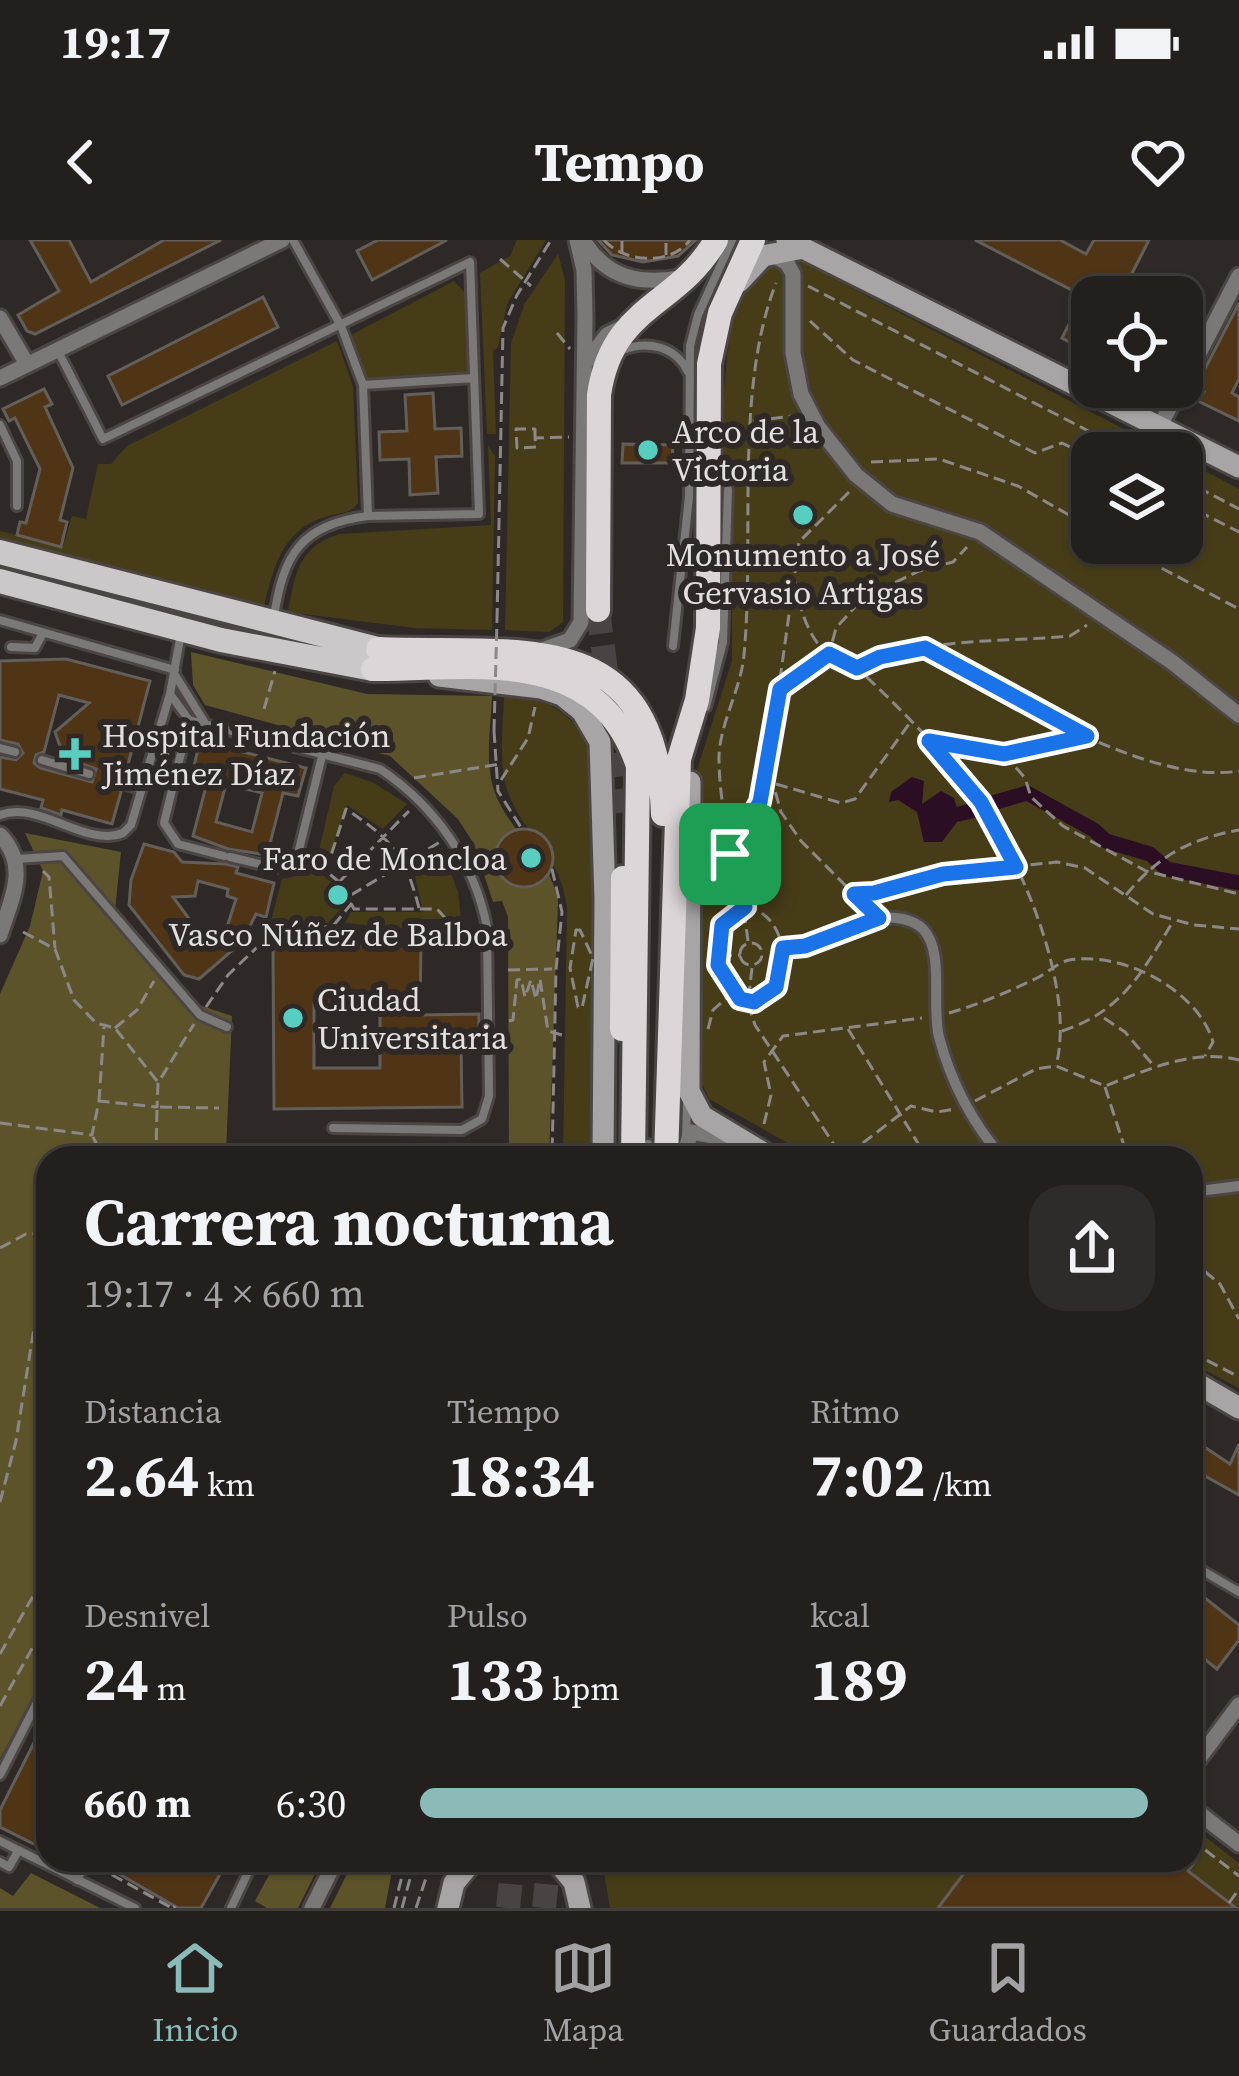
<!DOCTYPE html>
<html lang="es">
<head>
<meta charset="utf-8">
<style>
  body { margin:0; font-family:"Source Serif 4",serif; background:#2e2c2a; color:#f1f3f6; height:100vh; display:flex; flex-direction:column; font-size:45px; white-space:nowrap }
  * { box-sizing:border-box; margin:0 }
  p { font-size:39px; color:#a2a2a4 }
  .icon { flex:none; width:66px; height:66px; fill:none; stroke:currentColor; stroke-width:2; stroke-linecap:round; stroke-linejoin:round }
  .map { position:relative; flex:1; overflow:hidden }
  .side { position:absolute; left:36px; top:906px; width:1167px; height:726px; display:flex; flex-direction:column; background:#221f1d; border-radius:36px; box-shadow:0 3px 9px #0004,0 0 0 3px #3f3d3b }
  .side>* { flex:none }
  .fabs { position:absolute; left:1071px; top:36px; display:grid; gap:24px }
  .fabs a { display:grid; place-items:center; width:132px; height:132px; border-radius:24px; background:#221f1d; box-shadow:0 3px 9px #0004,0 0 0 3px #3f3d3b; font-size:60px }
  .pin { position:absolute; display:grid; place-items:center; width:102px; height:102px; color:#fff; margin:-51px; border-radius:24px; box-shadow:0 6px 18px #0006 }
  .round { display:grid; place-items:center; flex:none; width:126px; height:126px; border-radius:36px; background:#2e2c2a }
  .headline { display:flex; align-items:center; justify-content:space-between; height:204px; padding:0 48px }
  h1 { font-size:66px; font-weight:700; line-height:90px }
  .stats { display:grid; grid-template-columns:repeat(3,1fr); gap:18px; height:204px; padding:12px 48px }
  .stats div { display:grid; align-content:center }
  .stats b { font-size:60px; font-weight:700 }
  .stats small { font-size:33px; font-weight:400 }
  .stats p { font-size:33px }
  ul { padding:0 48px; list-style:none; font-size:39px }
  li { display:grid; grid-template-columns:192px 144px 1fr; align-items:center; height:90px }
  li i { height:30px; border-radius:15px; background:#8bbbb9 }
  .status { display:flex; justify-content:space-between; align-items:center; height:84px; padding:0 60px; background:#221f1d; direction:ltr }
  .status svg { height:33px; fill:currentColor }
  header { display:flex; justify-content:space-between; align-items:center; height:156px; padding:0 48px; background:#221f1d; font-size:54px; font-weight:700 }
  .tab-bar { display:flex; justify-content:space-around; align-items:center; height:168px; border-top:3px solid #3f3d3b; background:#221f1d; font-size:33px; color:#a2a2a4 }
  .tab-bar a { display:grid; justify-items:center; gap:6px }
  .tab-bar .on { color:#8bbbb9 }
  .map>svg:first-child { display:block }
</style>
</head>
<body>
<div class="status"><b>19:17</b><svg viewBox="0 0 49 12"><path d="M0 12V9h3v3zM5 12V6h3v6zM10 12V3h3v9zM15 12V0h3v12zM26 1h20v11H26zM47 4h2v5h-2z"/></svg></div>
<header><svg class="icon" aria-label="back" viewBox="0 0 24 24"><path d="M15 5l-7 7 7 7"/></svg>Tempo<svg class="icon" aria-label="heart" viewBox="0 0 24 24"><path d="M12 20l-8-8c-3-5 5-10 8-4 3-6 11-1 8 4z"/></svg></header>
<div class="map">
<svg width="1239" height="1668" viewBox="0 0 1239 1668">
  <rect width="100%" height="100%" fill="#2e2927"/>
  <path fill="#463d18" d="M517 0H546L507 64 498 107 493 111 496 194H487L480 33 510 16Z
    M558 14 565 40 563 382 549 392 505 390 511 103 525 63Z
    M792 17 1170 213H1092V303H1182V219L1239 249V1148L1191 1123V918H815L709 859 700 839 694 788 695 536 732 421V245L722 244C723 196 720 61 756 28 765 21 781 20 792 17Z
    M454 41 467 55 469 134 368 139 351 95Z
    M337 101 353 146 358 263C350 275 338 272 325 277 282 290 273 328 264 367L0 297V291L63 307 72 276 86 279 98 224H111L127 206Z
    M488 206 495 216 492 390 414 388 288 372C295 333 299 306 340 294L491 285Z
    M504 456C550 458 575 473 593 516L592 918H563L567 668C561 617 531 603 511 560 497 530 503 489 504 456Z
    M345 533 374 543 407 564 383 589 347 565 323 636 336 645 346 663 328 683 270 685 282 639 314 632 334 546Z
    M442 608 458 652 461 679H418L419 690 345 683 351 672H423L413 627Z
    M1191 1586 1239 1623V1668H610L602 1620H1191Z"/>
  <path fill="#5d532b" d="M191 412 367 454 492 456C491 486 484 524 495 553 510 593 550 617 558 661L549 918H509L508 677 502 661 493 662 474 604 458 579 390 516 205 465 193 445Z
    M25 593 121 612 115 670 152 713 178 758 232 776 226 912 501 918H48V1427L0 1519V754L30 686 43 631Z
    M277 1620H322L298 1668H267L255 1661Z
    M359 1620H394L385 1668H330L353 1622Z
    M31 1633 100 1668H0V1648L13 1656Z"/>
  <path fill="#2b0e24" d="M912 537 924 541 922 564 941 551 954 558 960 578 942 602H924L917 572 898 560 889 562 891 552Z"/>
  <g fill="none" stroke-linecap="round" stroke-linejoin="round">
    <path stroke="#2b0e24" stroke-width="15" d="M989 564 1027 553 1094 590 1106 601 1150 614 1167 629 1239 643
      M959 574 978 569"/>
  </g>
  <path fill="#503416" stroke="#625f5b" stroke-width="3" fill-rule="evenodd" d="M30 0H69L91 42 164 0H221L35 94 27 91 18 75 59 51Z
    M378 0H447L372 40 357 11Z
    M598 0H696L678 16 643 22 612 15Z
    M975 0H1060L1086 14 1094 0H1149L1123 51 1117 47 1112 57H1092V114L1062 98 1083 56Z
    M263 57 278 87 122 165 108 136Z
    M1239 63V139L1232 153 1239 157V181L1198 161 1204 152 1195 148Z
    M44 149 52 164 45 167 73 228 60 280 67 282 61 307 17 295 20 282 26 283 40 229 15 178 9 181 3 169Z
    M433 153 435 189 461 188 462 216 436 217 438 253 410 255 409 219 380 220 379 192 407 191 405 155Z
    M623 204 673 205 672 223H622Z
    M66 419 150 441 125 536 115 543 121 552 112 584 62 570 61 575 41 568 43 560 0 549V517L16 520 23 513 18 504 0 500V421ZM59 455 89 463 55 492 64 518 96 529 92 542 40 528 34 523 36 515 44 512Z
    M200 501 306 528 298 556 283 553 267 615 228 609 193 596 209 535 193 530ZM226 544 262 553 252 592 216 582Z
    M495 618a29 29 0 1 1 58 0a29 29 0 1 1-58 0Z
    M144 604 174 612 182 622 226 624 238 627 236 633 274 643 266 677 256 674 242 702 199 739 184 735 129 665 131 640ZM198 641 228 649 227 656 236 659 227 687 207 703 173 657 195 656Z
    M273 705H421L420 775 479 774V799L461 800 462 867 274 869ZM314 763H380V828H314Z
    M1191 1198 1230 1224 1239 1204V1255L1191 1228Z
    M1191 1347 1239 1385V1400L1217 1429 1202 1417 1191 1432Z
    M48 1475V1611L0 1587V1570Z
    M95 1620H228L201 1668H178Z
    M974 1620H1196L1188 1631 1236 1668H938Z"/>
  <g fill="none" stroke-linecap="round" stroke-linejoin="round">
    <path stroke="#494443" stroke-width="24" stroke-dasharray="24 12" stroke-linecap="butt" d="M598 370 625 575
      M508 1668 513 1620
      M544 1668 549 1620"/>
    <g stroke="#4b4644" stroke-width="14">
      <path id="service" d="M58 111 103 199 470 22 479 274 368 276 363 145 341 86 293 0
        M620 111C646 100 675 105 688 132
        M363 145 474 138
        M0 185 17 221V266
        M274 377C283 315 301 284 368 276
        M0 380 175 430
        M673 406 689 257 690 106 698 75 732 0
        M11 407 35 408 43 393
        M175 435 205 483
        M170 454 189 480 380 529C435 566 474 621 487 687L489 856 482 879 462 890 333 888
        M706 467 723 402 728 250
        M189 480 164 583 178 604 224 616
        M0 508 15 512
        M42 520 89 534
        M123 544 141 549
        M0 575C40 560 85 608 123 593L131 585 170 454 180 399
        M230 617 276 628 296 622 322 516
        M16 619 63 616 200 775 227 787
        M686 897 687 864
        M647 918 648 904
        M717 918 725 900
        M1191 1324 1239 1352
        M0 1535 48 1441
        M0 1601 135 1668
        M0 1622 9 1627 18 1611
        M77 1640 87 1620
        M231 1668 254 1620"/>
    </g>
    <g stroke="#4b4644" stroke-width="16">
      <path id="pedestrian" d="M783 708C818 705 846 683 880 678 894 676 913 679 923 689 945 712 931 766 939 797 951 842 972 883 1003 918
        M1191 952 1239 946"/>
    </g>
    <g stroke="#4b4644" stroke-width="21">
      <path id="minor" d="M583 0C606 38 639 45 680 38
        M773 15 787 23 793 34V113L801 154 818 187 856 235 892 264 980 292 1172 422 1239 475
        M0 78 27 124
        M587 121 607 95 625 86
        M0 138 282 0
        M1182 146 1239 36
        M1159 187 1181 147
        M542 410 570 400 581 382 585 77 584 30 577 0
        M0 595C30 627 11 659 0 695
        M683 918 691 892 725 898
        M1191 1529 1239 1465
        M1191 1567 1239 1604
        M312 1668 336 1620"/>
    </g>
    <g stroke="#4b4644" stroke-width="27">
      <path id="secondary" d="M787 0 1239 227
        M739 42 763 16 803 8
        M439 436 541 448 562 455 582 471 600 502 605 659 603 918
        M690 542 689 851 702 876 772 918
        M1191 1140 1239 1168
        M556 1620 574 1642 580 1668
        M448 1668 454 1643 473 1620"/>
    </g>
    <g stroke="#4b4644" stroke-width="30">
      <path id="primary" d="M0 312 378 409
        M0 341 221 400 373 429"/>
    </g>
    <g stroke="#4b4644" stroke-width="30">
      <path id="trunk" d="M598 370 599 155C612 64 677 68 716 0
        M378 409C519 415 656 382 663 574
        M373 429C475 429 598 404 638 526L633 918
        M622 789 623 638
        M666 918 679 519 697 460 708 388 709 124 720 73 753 0"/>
    </g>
    <path stroke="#8c8887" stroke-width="3" stroke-dasharray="12 6" stroke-linecap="butt" d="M604 0C624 23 671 26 690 0
      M622 13V0
      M666 15V0
      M500 19 531 46
      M808 46 1131 213
      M810 81 853 120 1035 213 1062 203 1092 218
      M557 93 570 109
      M753 181 793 176
      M535 198V189H516L517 208 536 207 535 198 569 197
      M871 222 939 219 1018 246 1092 288
      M1182 239 1239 269
      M849 252 799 302 768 526 781 572 801 601 854 654
      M1182 263 1239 292
      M1114 303 1239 369
      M795 342C799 366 808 399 829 415 839 422 852 423 861 432 890 458 918 488 945 516 1005 579 1079 738 1056 826
      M497 380 503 88 517 55 551 0
      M925 408C1003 454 1147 546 1239 531
      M857 428C923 396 999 403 1070 396L1087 385
      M781 448 829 414 836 388 863 358 919 331 953 322 967 307
      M264 469 275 431
      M494 491 498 551 522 589
      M931 501 1004 514 1086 497
      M1004 514 1025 538 1031 557 1063 586 1146 631 1239 654
      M414 538 500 524
      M501 540 528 498 535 467
      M776 544 841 563 855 559 909 484
      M732 611 760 562 768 528
      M552 629 562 672 556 729 552 918
      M43 631 49 637 55 708
      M340 641 409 571
      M351 655 440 602
      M1126 655C1158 616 1189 599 1239 590
      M745 667C782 673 790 717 776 747L748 763C716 747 716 716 722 685Z
      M867 667 854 654 874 653 943 634 1057 622 1085 628 1153 674 1194 685 1239 689
      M419 668C405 614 392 600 346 569L326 631 339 642 354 669H437L447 680 468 679
      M576 690H580L593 718 582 768 578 767 570 728Z
      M23 692 55 709 74 760 96 783 115 788 157 841
      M748 701C741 641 720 583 719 521 718 486 741 450 744 415 755 298 734 151 776 43
      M740 714a11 11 0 1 1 22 0a11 11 0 1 1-22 0Z
      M720 716 741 715
      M752 728 748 763 755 785 843 918
      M508 730 552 729
      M206 767 228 735 273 692 333 686 352 663
      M949 773C980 764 1008 752 1037 738 1047 733 1059 722 1069 720 1123 711 1198 750 1213 802L1205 816
      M1104 778 1125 792 1153 825
      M509 781 513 780 517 740 521 739 525 757 531 740 536 759 540 739 548 791 562 795
      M115 788 137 770 154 741
      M708 789 713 770 731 754
      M848 789 927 918
      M1062 791C1123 771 1142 732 1174 680
      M1105 847 1128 918
      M99 861 104 787
      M975 861 1036 829 1056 826 1105 846C1147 830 1194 808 1239 820
      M0 883 92 895 99 861 157 867 158 843 194 784
      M764 884 771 855 764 822 783 796 922 778
      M93 897 100 911 157 916 221 909
      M156 918 157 867 219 868
      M853 918 859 906 911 866 937 872 955 869
      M0 1008 26 994 48 993
      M1191 1020 1220 1044 1239 1079
      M1191 1112 1239 1137
      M0 1262 16 1201 34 1088
      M0 1414 48 1330
      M0 1466 48 1380
      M37 1598 39 1595
      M1191 1599 1239 1636
      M96 1626 172 1668
      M1229 1663 1239 1649
      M174 1668 175 1666
      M394 1668 406 1620
      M402 1668 415 1620
      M416 1668 432 1620"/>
    <use href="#service" stroke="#7b7878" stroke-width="8"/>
    <use href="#pedestrian" stroke="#7b7878" stroke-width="10"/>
    <use href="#minor" stroke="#7b7878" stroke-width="15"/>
    <use href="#secondary" stroke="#a9a4a5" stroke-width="21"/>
    <use href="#primary" stroke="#ccc7c8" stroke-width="24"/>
    <use href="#trunk" stroke="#dcd6d8" stroke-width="24"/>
    <path stroke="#8c8887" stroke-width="3" stroke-dasharray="12 6" stroke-linecap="butt" d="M494 491 497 380"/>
  </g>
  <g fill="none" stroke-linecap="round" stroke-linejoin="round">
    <g stroke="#fff" stroke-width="24">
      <path id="route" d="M925 408 1087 496 1004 514 929 501 981 562 1016 627 943 634 874 653 854 654 879 678 805 706 783 708 776 747 754 762 740 759 718 725 722 685 745 667 730 614 760 562 780 449 829 414 857 428 880 417Z"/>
    </g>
    <use href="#route" stroke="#1a73e8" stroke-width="15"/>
  </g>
  <g fill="#58cec0" stroke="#2e2927" stroke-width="4.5">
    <circle cx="648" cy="210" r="12"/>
    <circle cx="803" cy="275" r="12"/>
    <path d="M69 496h12v12h12v12h-12v12h-12v-12h-12v-12h12z"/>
    <circle cx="531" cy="618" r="12"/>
    <circle cx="338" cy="655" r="12"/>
    <circle cx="293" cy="778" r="12"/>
  </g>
  <g text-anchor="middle" stroke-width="12" stroke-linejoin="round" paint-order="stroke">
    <g font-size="33" fill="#e3e0df" stroke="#2e2927" text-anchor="start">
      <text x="672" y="203">Arco de la<tspan x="672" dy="38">Victoria</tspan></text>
      <text x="803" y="326" text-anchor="middle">Monumento a José<tspan x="803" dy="38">Gervasio Artigas</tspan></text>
      <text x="102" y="507">Hospital Fundación<tspan x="102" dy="38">Jiménez Díaz</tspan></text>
      <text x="507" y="630" text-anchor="end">Faro de Moncloa</text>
      <text x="338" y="706" text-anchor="middle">Vasco Núñez de Balboa</text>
      <text x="317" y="771">Ciudad<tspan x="317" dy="38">Universitaria</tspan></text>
    </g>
  </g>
</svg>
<div class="fabs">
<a><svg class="icon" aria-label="locate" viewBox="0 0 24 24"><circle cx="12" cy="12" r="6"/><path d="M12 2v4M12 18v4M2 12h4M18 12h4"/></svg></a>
<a><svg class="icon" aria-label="layers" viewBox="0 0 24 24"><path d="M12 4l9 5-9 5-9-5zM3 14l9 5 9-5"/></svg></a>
</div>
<div class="pin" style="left:730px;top:614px;background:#1e9e55"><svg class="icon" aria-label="arrive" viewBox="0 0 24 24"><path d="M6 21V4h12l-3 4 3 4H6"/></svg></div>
<section class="side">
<div class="headline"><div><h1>Carrera nocturna</h1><p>19:17 · 4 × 660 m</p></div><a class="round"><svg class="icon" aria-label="share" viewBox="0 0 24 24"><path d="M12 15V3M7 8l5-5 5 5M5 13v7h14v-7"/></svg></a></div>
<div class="stats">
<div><p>Distancia</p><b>2.64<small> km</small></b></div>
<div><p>Tiempo</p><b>18:34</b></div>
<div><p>Ritmo</p><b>7:02<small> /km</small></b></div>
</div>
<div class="stats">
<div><p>Desnivel</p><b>24<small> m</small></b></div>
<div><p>Pulso</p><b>133<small> bpm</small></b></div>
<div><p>kcal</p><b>189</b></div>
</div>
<ul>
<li><b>660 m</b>6:30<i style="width:99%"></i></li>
</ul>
</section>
</div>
<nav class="tab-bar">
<a class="on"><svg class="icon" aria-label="home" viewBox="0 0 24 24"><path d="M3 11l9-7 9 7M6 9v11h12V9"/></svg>Inicio</a>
<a><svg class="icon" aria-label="map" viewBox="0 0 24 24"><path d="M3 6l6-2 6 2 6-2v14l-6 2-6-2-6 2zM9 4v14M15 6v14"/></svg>Mapa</a>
<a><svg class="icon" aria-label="saved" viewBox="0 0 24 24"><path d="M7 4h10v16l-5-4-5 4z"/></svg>Guardados</a>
</nav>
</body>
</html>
